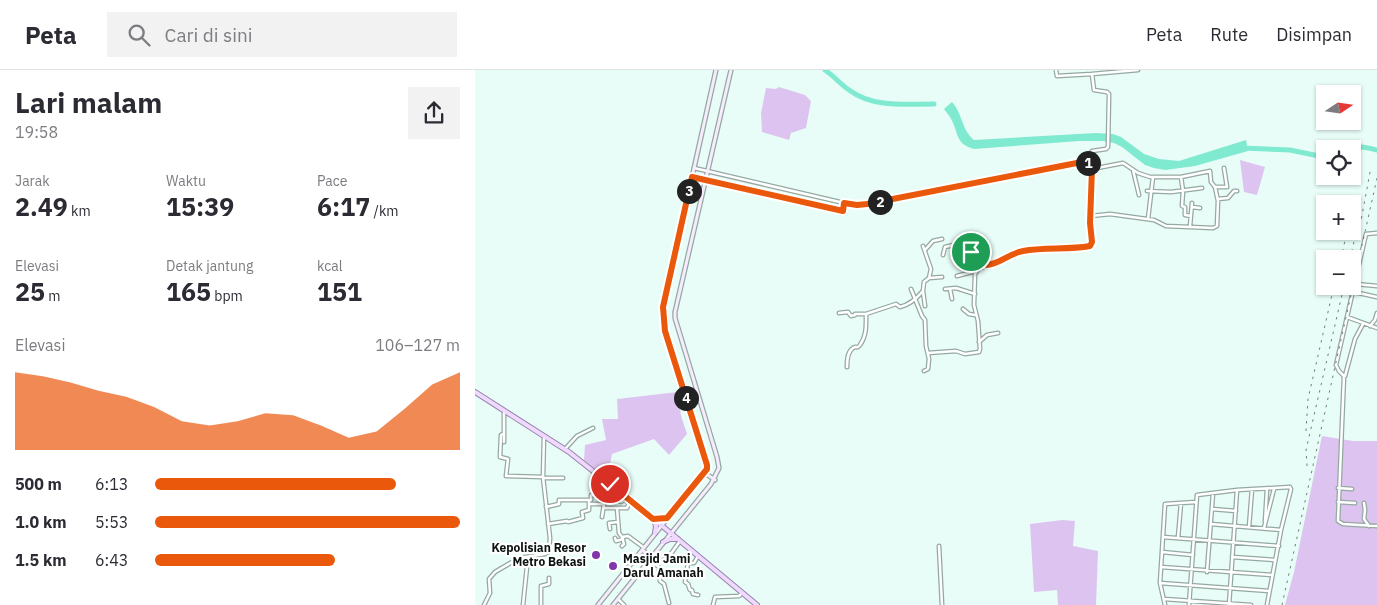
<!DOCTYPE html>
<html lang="id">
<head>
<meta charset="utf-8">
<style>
  body { margin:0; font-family:"IBM Plex Sans",sans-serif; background:#f2f2f3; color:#2b2b33; height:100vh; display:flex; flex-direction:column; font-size:19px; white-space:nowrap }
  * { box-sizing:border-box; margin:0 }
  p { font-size:16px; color:#7c7c81 }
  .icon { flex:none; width:28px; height:28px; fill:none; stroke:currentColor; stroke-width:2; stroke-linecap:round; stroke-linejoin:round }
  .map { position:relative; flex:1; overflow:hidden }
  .sheet { display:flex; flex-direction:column; background:#fff; width:475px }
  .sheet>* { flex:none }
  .needle { width:32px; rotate:77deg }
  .controls { position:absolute; left:841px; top:15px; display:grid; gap:10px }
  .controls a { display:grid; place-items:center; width:45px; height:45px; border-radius:0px; background:#fff; box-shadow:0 1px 4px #0004; font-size:25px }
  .pin { position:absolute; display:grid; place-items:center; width:42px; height:42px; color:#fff; margin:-21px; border:2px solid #fff; border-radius:50%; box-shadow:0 1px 5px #0007 }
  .km { position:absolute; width:25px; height:25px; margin:-12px; border-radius:50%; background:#222; color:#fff; font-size:14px; line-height:25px; text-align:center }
  .round { display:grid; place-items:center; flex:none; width:52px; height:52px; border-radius:0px; background:#f2f2f3 }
  .headline { display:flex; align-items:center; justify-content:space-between; height:85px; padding:0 15px }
  h1 { font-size:28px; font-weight:800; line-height:38px }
  .stats { display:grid; grid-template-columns:repeat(3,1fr); gap:8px; height:85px; padding:5px 15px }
  .stats div { display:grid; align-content:center }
  .stats b { font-size:25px; font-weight:800 }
  .stats small { font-size:14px; font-weight:400 }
  .stats p { font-size:14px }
  .chart { height:140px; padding:10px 15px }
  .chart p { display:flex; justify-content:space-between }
  .chart svg { width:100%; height:90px; margin-top:5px; fill:#ea580c; opacity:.7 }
  ul { padding:0 15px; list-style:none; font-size:16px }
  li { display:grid; grid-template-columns:80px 60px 1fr; align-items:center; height:38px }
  li i { height:12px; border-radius:6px; background:#ea580c }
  header { display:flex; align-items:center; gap:30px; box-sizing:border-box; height:70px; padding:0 25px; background:#fff; border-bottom:1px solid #e1e1e2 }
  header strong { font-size:24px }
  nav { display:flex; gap:28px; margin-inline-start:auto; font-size:18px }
  .search { width:350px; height:45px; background:#f2f2f3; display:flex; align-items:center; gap:12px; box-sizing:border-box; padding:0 18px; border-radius:0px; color:#7c7c81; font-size:19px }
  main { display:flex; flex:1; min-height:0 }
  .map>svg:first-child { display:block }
</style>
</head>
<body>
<header>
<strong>Peta</strong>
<div class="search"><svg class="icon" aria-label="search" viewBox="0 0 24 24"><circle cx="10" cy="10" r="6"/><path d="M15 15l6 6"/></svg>Cari di sini</div>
<nav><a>Peta</a><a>Rute</a><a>Disimpan</a></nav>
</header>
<main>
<section class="sheet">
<div class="headline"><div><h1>Lari malam</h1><p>19:58</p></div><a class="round"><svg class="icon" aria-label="share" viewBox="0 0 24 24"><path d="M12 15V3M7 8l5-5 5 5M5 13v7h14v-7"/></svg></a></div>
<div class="stats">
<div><p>Jarak</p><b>2.49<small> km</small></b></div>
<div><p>Waktu</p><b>15:39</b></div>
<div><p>Pace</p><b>6:17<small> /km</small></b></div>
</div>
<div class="stats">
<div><p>Elevasi</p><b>25<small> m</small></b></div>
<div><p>Detak jantung</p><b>165<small> bpm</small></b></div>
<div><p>kcal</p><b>151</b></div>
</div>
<div class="chart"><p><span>Elevasi</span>106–127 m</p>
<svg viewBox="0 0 160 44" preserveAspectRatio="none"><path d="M0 44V6L10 8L20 11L30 15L40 18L50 23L60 30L70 32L80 30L90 26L100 27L110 32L120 38L130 35L140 24L150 12L160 6V44z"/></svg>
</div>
<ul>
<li><b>500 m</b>6:13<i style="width:79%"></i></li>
<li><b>1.0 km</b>5:53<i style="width:100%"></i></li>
<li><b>1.5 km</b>6:43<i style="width:59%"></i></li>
</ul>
</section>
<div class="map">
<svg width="902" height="535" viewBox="0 0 902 535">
  <rect width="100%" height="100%" fill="#e8fdf7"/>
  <path fill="#ddc3ef" d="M304 17 330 25 336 31 331 58 316 63 314 70 287 62 286 43 291 18 301 19Z
    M765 90 790 97 782 125 769 122Z
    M203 322 206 346 212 364 194 385 179 369 137 384 132 409 109 390 110 375 131 370 127 349H143L142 329Z
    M847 366 878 371H902V535H810L819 502Z
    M587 450 600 451 598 476 623 481 621 535H583L582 520 559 522 555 454Z"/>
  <path fill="#80ead1" d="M477 32C488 44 486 59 499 70L621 63 638 64 646 67 669 84 684 89 704 91 771 70 773 81 720 96 690 100 679 98 670 95 647 77 639 73 628 71H604L499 79C480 74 484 63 476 49 474 45 471 42 469 39Z"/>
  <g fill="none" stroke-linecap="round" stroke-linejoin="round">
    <path stroke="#80ead1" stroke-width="5" d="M350 0C359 6 365 14 374 20 398 38 431 34 459 34
      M767 78 815 80 844 86 850 84
      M864 79C876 74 889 77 902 80"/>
    <g stroke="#95a8a2" stroke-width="5">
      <path id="street" d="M581 0 582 6 617 4 619 20 632 22 634 24 633 77 631 79 617 81 612 91
        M617 4 663 0
        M219 98 369 133 386 135 612 91
        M658 100 664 125
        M217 107 368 141 369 133
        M706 107 708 121 707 136 710 137V145L716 146
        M740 117H752L749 98
        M672 121 696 122 727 118
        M743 129 753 128 759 121H762
        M717 137 725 138
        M616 146 635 144 679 150 691 156 738 158 742 156 743 131 740 117 736 112 735 101 706 107H675L663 103 648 93 617 99
        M673 149 678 107
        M715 156 717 133
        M902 163 891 164 861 295 864 301 869 306 863 451 868 454 902 456
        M450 180 458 171 467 169
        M468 185 470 177 483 174H489L498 186 512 195
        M482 206 501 201
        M454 208 467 207
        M881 214 902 216
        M436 219 447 246 450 250 451 276 454 289 453 299 449 301
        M470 219 481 218 500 224
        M475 219 477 229
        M448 221 450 236
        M879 222 902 227
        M488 239 494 244 500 245
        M364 243 373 242 376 246 380 245V244H391
        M872 247 902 258
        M895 256 900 250 902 243
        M504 272 512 265 523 263
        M453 283 481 281 490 284 504 282 505 279 503 251 499 235 500 204 504 198 520 194 526 189 548 181 598 178 616 175 617 99 612 91
        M372 297C372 291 372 282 378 278 383 275 381 280 385 275 392 265 391 255 391 244L421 234 425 237C434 235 442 228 448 221L449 212 454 208 456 199 448 176
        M870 306 880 269 888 254
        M28 364 26 365 25 387 33 389 31 406 68 407
        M29 372V341
        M90 379 102 366 118 358
        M68 408H88
        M863 418 877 419
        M114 430H116V425L130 424 142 420
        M136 430H143L146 432 149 430 154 433
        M155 430 152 438H142L144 463 147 467 153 466 168 477
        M863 432 880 433
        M889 433 890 440 889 449 894 456
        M71 437 84 434V430H114V434H129L130 424
        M129 438H142
        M737 439 761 441
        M127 447 129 434
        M790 452 792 419
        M73 454 92 451 93 452 108 448 107 442 114 440V434
        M736 454 806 460
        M774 457 777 419
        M789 458 799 419
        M135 459 134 453 143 452
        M688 467 804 476
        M140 468 141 471 148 469
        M703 468 706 433
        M147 476 149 474 147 467
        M464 476 467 535
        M687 482 718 485
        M757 487 800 490
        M174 490 184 497 185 511 189 514 194 533
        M188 490 195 485 205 471
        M686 497 797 505
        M732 502 738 423
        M685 513 794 521
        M223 525 218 524 217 520H215L213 514 210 512 213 493H219L223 486
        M143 529 149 535
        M689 529 776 535
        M9 535 15 523 14 509 20 502 44 488 70 484 74 482 75 468 68 407 69 366
        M48 535 53 487
        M66 535V516L74 514V508
        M238 535 240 527 264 526 267 523
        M690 535 685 513 690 434 721 432
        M714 535 722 425 762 420 815 417 816 419 806 460 792 535
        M754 535 762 420"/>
    </g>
    <g stroke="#95a8a2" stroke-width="5.5">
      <path id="secondary" d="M230 403 240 410
        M167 480 176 487
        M123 535 232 399 228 382 190 261 188 237 241 0
        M138 535 236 414 244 398 242 387 200 248V242L256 0"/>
    </g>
    <g stroke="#9883aa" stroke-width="6">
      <path id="primary" d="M0 322 94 382 186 455 282 535
        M179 449 192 448
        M179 450 181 456 180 463
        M188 472 195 469H203"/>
    </g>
    <use href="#street" stroke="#fff" stroke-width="2.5"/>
    <use href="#secondary" stroke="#f7ecfe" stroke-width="3"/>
    <use href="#primary" stroke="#efd9fe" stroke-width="4"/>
    <path stroke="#72807c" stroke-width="1" stroke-dasharray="2.5 5" stroke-linecap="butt" d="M878 145 886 129
      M885 156 896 97
      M866 189 872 161
      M875 189 884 150
      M831 361 833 329 859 216
      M832 396 831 380 869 216
      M807 535 902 108"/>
  </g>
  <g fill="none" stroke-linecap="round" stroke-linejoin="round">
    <g stroke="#fff" stroke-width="10">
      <path id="route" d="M135 414 178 449 192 448 232 399V395L190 261 188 237 217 107 368 141 369 133 382 135 392 134 612 91 617 99 615 153 617 172 615 176C593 180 570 177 548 181 535 183 525 194 512 195L496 182"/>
    </g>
    <use href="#route" stroke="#ea580c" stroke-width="6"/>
  </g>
  <g fill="#8137a9" stroke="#fff" stroke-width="2">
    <circle cx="121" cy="485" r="5"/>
    <circle cx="138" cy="496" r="5"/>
  </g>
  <g text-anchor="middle" stroke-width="4.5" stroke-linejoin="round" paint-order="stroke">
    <g font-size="12" font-weight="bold" fill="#0c1311" stroke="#fff" text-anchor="end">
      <text x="111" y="482">Kepolisian Resor<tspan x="111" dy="14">Metro Bekasi</tspan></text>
      <text x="148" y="493" text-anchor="start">Masjid Jami<tspan x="148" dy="14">Darul Amanah</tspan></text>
    </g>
  </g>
</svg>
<div class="controls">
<a><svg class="needle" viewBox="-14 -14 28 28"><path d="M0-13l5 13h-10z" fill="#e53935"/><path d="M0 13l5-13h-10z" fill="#7c7c81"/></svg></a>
<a><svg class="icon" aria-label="locate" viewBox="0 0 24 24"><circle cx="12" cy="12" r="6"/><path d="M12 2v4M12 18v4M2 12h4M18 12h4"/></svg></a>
<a>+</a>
<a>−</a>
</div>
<div class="pin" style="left:496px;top:182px;background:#1e9e55"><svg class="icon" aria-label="arrive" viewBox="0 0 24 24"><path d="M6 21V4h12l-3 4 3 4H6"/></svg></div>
<div class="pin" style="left:135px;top:414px;background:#d93025"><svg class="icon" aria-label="check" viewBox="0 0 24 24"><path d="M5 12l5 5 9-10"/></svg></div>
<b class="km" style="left:613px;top:93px">1</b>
<b class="km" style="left:405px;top:132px">2</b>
<b class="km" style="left:214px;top:121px">3</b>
<b class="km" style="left:211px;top:328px">4</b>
</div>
</main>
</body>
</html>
